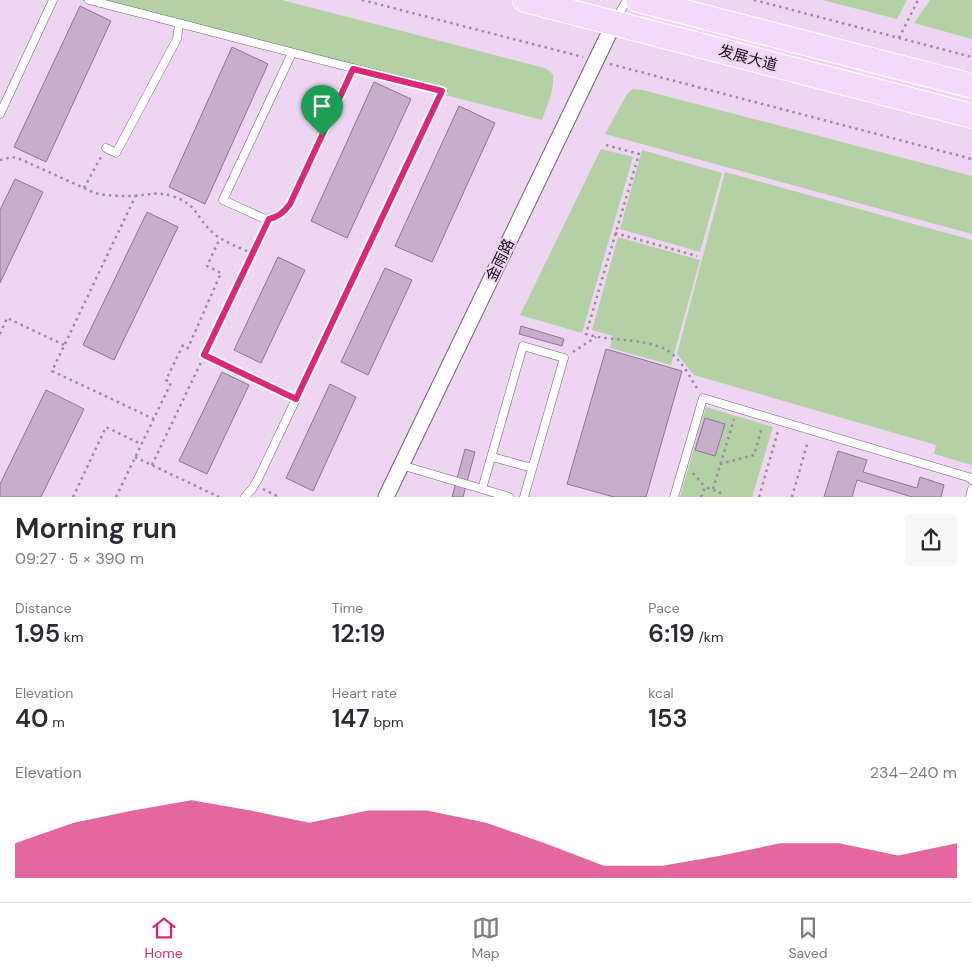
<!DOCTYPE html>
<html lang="en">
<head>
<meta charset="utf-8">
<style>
  body { margin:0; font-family:"DM Sans","Noto Sans SC",sans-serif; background:#f7f7f7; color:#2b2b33; height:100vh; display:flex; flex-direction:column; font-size:19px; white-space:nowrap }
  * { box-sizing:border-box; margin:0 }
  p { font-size:16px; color:#7c7c81 }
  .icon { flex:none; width:28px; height:28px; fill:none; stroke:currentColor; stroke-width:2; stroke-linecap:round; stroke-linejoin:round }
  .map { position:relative; height:497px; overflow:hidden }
  .side { display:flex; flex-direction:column; background:#fff; flex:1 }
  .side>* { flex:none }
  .pin { position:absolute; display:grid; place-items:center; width:42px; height:42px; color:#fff; margin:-51px -21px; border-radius:50% 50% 50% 0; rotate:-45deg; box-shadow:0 0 5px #0007 }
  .pin .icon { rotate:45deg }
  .round { display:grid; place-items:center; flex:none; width:52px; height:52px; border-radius:5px; background:#f7f7f7 }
  .summary { display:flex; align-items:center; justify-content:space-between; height:85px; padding:0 15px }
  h1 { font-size:28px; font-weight:600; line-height:38px }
  .metrics { display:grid; grid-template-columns:repeat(3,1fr); gap:8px; height:85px; padding:5px 15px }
  .metrics div { display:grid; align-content:center }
  .metrics b { font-size:25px; font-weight:600 }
  .metrics small { font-size:14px; font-weight:400 }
  .metrics p { font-size:14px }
  .chart { height:140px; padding:10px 15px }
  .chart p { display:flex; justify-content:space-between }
  .chart svg { width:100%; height:90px; margin-top:5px; fill:#db2777; opacity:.7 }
  .tab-bar { display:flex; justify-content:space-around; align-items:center; height:70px; border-top:1px solid #e1e1e2; background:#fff; font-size:14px; color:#7c7c81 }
  .tab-bar a { display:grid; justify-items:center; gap:2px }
  .tab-bar .current { color:#db2777 }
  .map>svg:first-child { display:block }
</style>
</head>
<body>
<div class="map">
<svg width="972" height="497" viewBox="0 0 972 497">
  <rect width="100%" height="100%" fill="#eed5f2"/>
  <path fill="#b3d1a5" d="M81 0H282L545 68 553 74C555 90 547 105 542 120Z
    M822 0H907L897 19Z
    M930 0H972V39L914 23Z
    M632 89 643 90 972 176V234L605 134 627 94Z
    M601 149 633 157 582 333 520 315Z
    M642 150 722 173 700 252 620 229Z
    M725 172 972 240V465L934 454 936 445 694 375 677 354Z
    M618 237 700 260 671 365 610 348 613 336 592 330Z
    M706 407 773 427 752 497H680Z"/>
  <path fill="#c7afcc" stroke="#8e7792" d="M80 6 111 21 46 162 14 147Z
    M232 47 268 64 205 204 169 187Z
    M374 82 411 99 347 238 311 221Z
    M459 106 495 123 432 262 395 246Z
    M15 179 43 192 0 283V210Z
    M147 212 178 227 114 360 83 345Z
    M278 257 305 270 261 363 234 350Z
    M385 268 412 280 368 375 341 362Z
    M521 326 564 339 562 346 519 334Z
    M606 349 682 371 646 497H614L567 484Z
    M222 372 249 385 207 474 179 461Z
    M330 384 356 397 313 491 286 478Z
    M46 390 84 409 41 497H0V484Z
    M705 418 725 424 715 456 695 450Z
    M465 449 475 452 463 497H452Z
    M838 451 867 460 863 472 917 488 920 477 944 485 941 497H912L857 480 852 497H824Z"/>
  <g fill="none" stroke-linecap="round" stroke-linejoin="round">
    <g stroke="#76607a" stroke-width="9">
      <path id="service" d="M89 0 442 91 258 479 252 489 245 497
        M616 19 627 0
        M292 53 223 200 265 219C277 218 284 212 290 204L353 69
        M0 114 53 0
        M106 148 116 153 177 39 179 24
        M492 457 532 468
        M401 465 509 497
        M482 489 523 346 564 358 524 497
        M674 497 703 398 971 478 972 480
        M970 497 972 489"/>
    </g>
    <g stroke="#76607a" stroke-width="17">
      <path id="minor" d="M386 497 614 23"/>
    </g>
    <g stroke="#fff" stroke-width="26">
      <path id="primary" d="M525 0 972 116
        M638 0 972 86"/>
    </g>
    <path stroke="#9d8ba1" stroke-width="2.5" stroke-dasharray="2.5 4" stroke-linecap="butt" d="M362 0 583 57
      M754 0 972 57
      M899 38 918 0
      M610 64 972 159
      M606 145 639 154 586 334C599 338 612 339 625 340 637 341 656 344 667 350 681 359 690 377 698 390
      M0 160 12 157 20 159 95 193C107 196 120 196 133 196 148 195 157 191 172 196 197 204 195 216 212 232 223 242 239 247 253 254
      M84 188 101 157
      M136 195 52 371 154 419
      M615 233 697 256
      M0 334 7 318 64 345
      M573 352 596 337
      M205 355 287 394
      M135 457 219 497
      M720 464 754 455 762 427
      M152 465 264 230
      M693 473 705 487
      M263 489 279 497
      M713 489 734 419
      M73 497 106 427 141 444
      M116 497 171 383 166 380 183 345 188 348 221 273 207 266 220 238
      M701 497 705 487 720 492 719 497
      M759 497 778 431
      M792 497 808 441"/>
    <use href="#service" stroke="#fff" stroke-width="8"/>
    <use href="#minor" stroke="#fff" stroke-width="15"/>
    <use href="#primary" stroke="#f4d9fa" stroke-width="24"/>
  </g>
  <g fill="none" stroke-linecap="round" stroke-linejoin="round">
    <g stroke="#fff" stroke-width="10">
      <path id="route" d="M353 69 442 91 296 399 204 355 269 219C279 217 285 211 290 204Z"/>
    </g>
    <use href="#route" stroke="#db2777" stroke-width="6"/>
  </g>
  <g text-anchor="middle" stroke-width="4" stroke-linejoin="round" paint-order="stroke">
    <g font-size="15" fill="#140c16" stroke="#eed5f2">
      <text transform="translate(748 58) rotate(15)" y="5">发展大道</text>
      <text transform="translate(500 260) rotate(-64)" y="5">金雨路</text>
    </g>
  </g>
</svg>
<div class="pin" style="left:322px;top:136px;background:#1e9e55"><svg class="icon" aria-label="arrive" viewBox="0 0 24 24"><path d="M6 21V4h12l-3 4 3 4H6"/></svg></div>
</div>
<section class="side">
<div class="summary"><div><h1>Morning run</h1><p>09:27 · 5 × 390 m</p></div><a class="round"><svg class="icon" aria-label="share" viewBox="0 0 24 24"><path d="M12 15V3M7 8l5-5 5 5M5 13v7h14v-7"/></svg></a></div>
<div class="metrics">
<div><p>Distance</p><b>1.95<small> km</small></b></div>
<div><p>Time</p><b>12:19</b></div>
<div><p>Pace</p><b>6:19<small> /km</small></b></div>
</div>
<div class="metrics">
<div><p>Elevation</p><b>40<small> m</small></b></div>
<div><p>Heart rate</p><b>147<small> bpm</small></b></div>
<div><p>kcal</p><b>153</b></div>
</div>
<div class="chart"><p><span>Elevation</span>234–240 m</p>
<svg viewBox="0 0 160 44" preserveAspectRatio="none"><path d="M0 44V27L10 17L20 11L30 6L40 11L50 17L60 11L70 11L80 17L90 27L100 38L110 38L120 33L130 27L140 27L150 33L160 27V44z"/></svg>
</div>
</section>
<nav class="tab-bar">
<a class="current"><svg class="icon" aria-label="home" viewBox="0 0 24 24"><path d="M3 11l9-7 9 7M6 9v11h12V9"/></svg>Home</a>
<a><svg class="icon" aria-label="map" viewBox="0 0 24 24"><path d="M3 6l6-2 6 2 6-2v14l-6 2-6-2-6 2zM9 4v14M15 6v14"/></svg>Map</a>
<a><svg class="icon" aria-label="saved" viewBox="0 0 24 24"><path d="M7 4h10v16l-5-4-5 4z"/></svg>Saved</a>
</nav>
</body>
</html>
